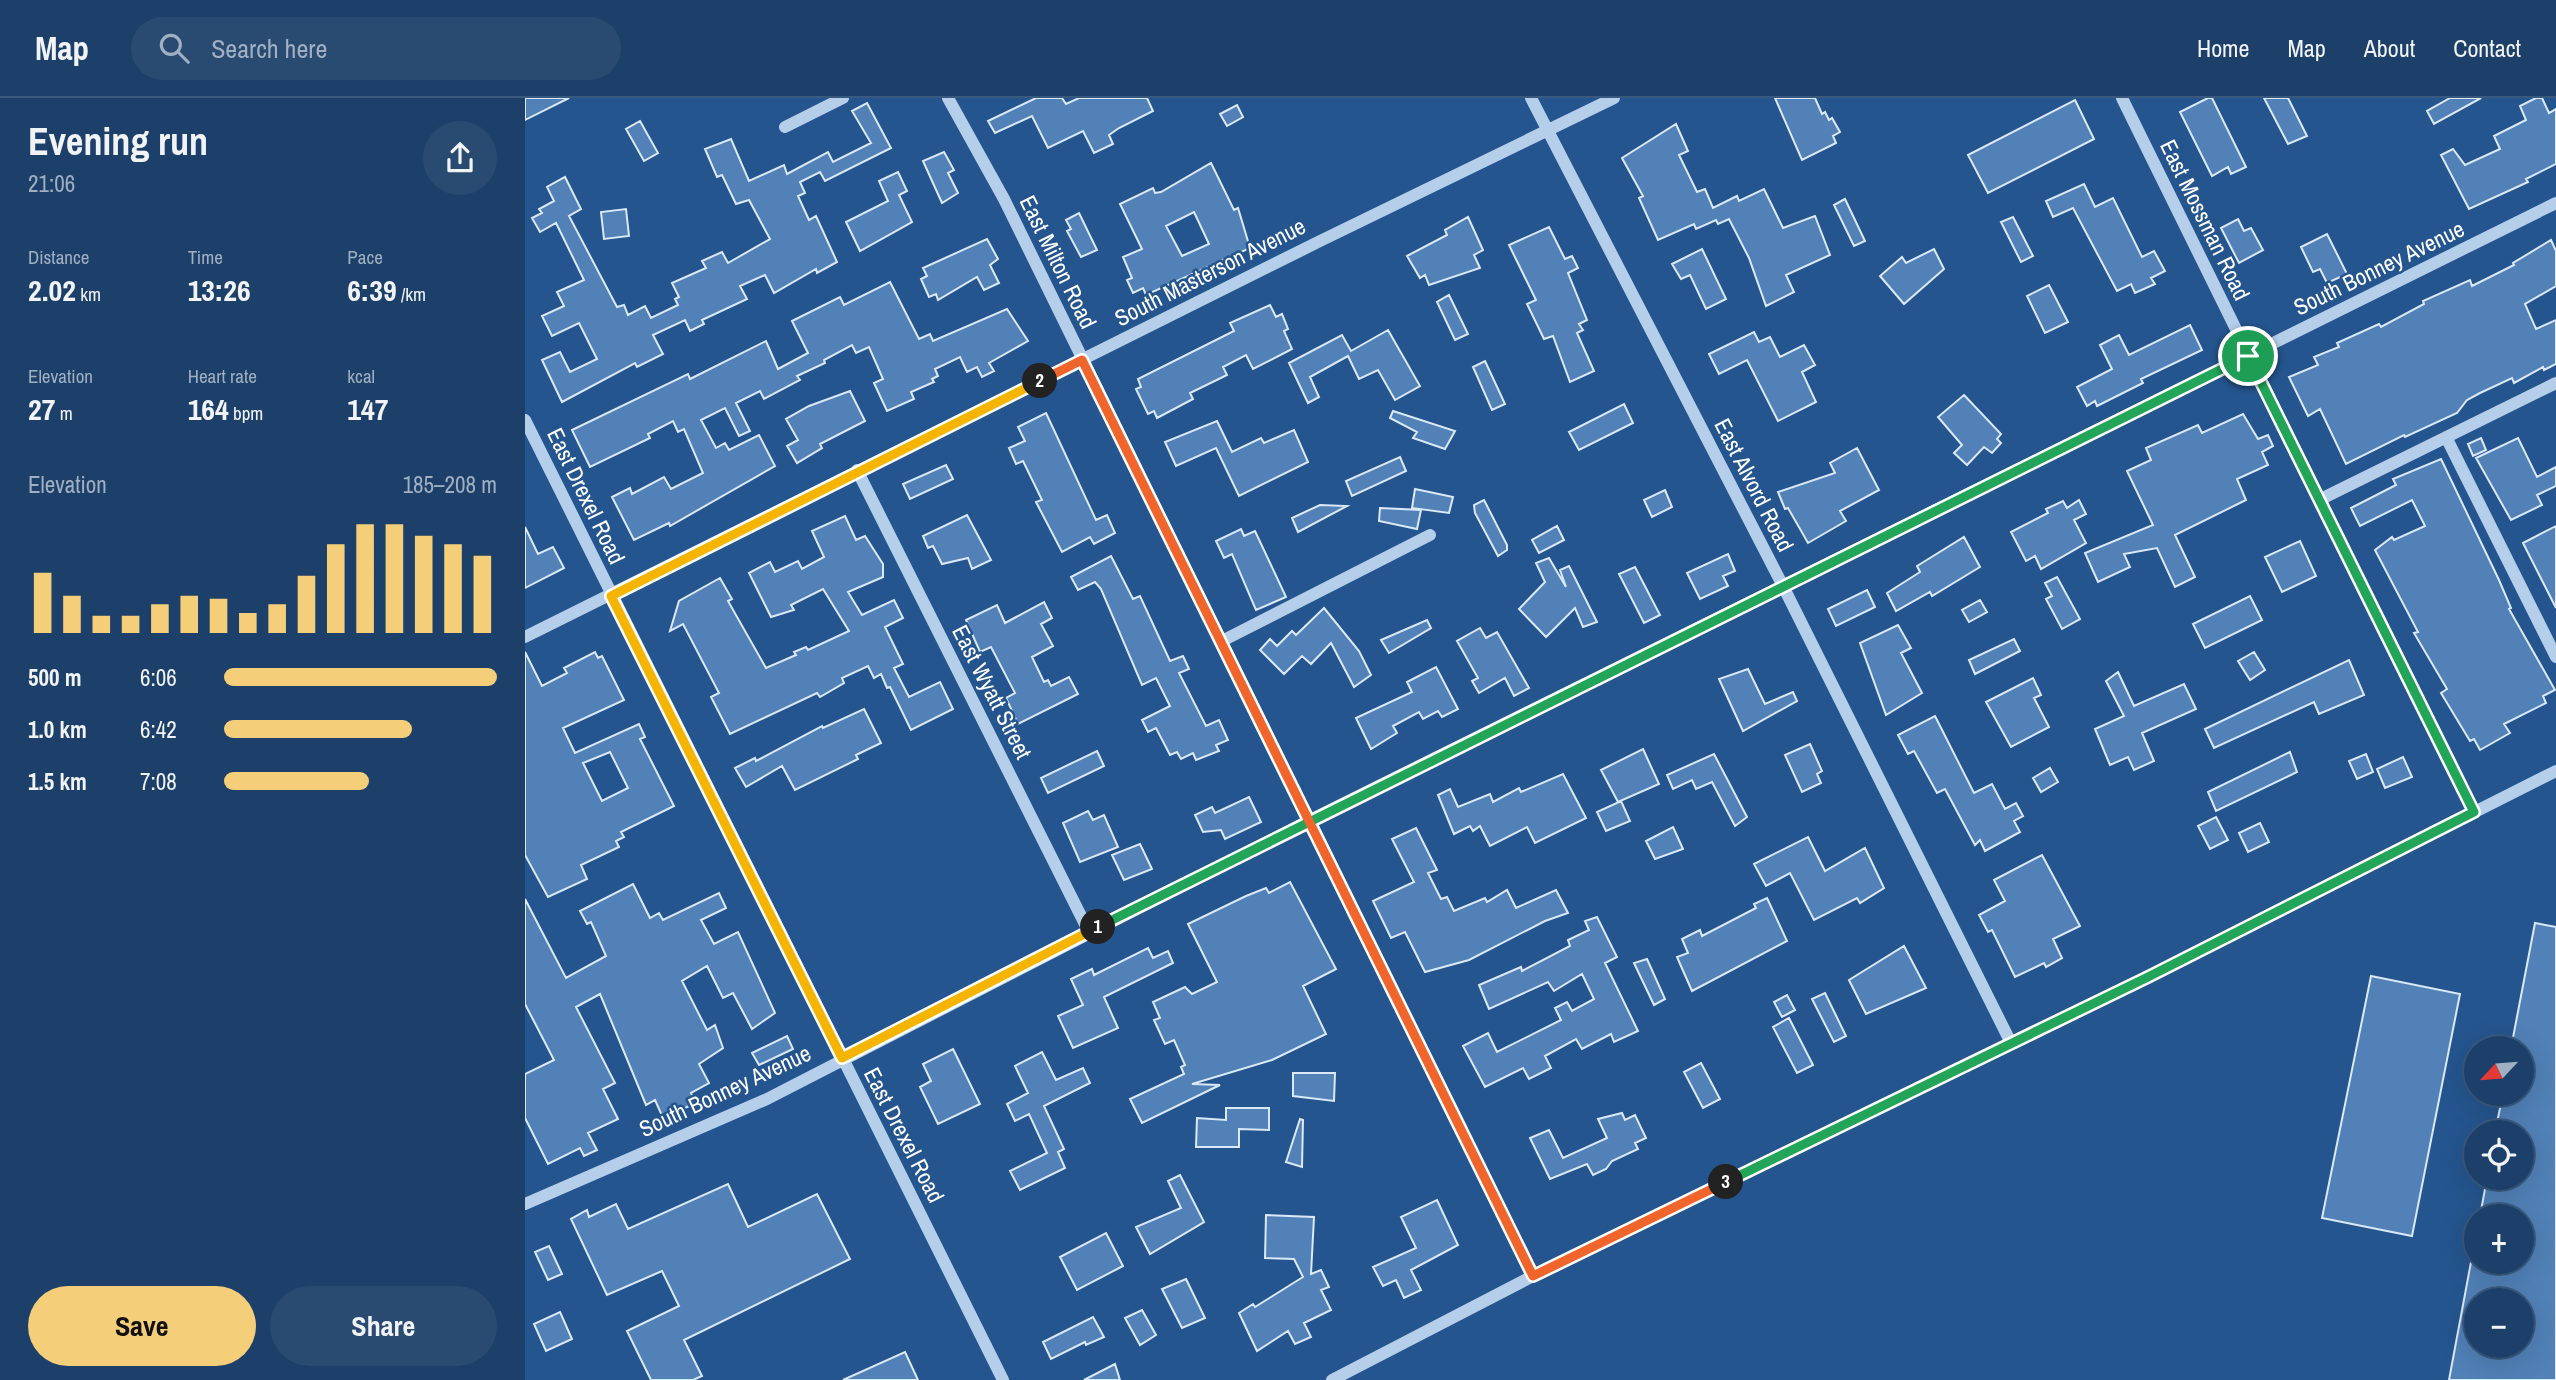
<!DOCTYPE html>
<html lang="en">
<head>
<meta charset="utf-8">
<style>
  body { margin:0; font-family:"Archivo Narrow",sans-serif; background:#294b72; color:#f1f3f6; height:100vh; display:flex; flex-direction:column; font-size:26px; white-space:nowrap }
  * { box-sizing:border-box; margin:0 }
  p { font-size:23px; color:#a0afc1 }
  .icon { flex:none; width:38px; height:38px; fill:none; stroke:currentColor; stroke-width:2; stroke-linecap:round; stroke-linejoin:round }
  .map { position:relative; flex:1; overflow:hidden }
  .sheet { display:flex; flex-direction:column; background:#1c406a; width:525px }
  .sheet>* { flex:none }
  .needle { width:46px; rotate:244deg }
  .fabs { position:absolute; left:1939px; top:938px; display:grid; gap:14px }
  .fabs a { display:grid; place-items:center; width:70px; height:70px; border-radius:50%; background:#1c406a; box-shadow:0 7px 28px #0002,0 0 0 2px #3a597e; font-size:35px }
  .pin { position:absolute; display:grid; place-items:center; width:60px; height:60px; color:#fff; margin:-30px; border:4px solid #fff; border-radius:50%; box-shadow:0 2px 7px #0007 }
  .km { position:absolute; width:35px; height:35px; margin:-18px; border-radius:50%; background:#222; color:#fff; font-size:19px; line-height:35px; text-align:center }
  .round { display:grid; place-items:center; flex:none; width:74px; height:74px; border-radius:37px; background:#294b72 }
  .summary { display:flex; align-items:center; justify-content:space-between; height:119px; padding:0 28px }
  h1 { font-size:38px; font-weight:700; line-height:52px }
  .stats { display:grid; grid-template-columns:repeat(3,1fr); gap:10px; height:119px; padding:7px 28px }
  .stats div { display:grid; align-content:center }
  .stats b { font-size:30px; font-weight:700 }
  .stats small { font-size:19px; font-weight:400 }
  .stats p { font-size:19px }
  .chart { height:196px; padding:14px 28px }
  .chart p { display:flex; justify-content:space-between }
  .chart svg { width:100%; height:126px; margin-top:7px; stroke:#f5ce79; stroke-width:6 }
  .action { display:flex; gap:14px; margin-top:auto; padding:14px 28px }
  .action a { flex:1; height:80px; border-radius:42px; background:#f5ce79; color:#111; font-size:28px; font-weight:700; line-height:80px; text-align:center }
  .action a+a { background:#294b72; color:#f1f3f6 }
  ul { padding:0 28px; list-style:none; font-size:23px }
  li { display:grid; grid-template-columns:112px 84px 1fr; align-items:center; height:52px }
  li i { height:18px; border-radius:9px; background:#f5ce79 }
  header { display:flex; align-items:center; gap:42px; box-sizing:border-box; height:98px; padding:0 35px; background:#1c406a; border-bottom:2px solid #3a597e }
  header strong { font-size:33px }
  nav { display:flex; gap:38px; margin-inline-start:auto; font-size:24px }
  .search { width:490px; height:63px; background:#294b72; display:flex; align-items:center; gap:18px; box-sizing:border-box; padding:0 24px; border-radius:38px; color:#a0afc1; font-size:26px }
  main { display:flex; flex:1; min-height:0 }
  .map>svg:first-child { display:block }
</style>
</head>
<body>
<header>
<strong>Map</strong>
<div class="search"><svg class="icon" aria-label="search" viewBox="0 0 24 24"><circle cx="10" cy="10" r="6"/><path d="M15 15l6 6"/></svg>Search here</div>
<nav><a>Home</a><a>Map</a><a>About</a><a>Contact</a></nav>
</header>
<main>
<section class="sheet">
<div class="summary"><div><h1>Evening run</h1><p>21:06</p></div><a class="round"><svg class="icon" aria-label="share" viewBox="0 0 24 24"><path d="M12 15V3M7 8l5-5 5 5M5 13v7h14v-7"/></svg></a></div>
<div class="stats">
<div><p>Distance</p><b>2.02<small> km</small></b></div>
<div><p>Time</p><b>13:26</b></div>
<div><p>Pace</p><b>6:39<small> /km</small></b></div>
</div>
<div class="stats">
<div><p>Elevation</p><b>27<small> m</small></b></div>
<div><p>Heart rate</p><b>164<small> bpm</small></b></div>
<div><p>kcal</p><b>147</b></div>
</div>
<div class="chart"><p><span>Elevation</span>185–208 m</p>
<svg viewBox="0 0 160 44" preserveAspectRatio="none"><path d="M5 44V23M15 44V31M25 44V38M35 44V38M45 44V34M55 44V31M65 44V32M75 44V37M85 44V34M95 44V24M105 44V13M115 44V6M125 44V6M135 44V10M145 44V13M155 44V17"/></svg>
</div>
<ul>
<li><b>500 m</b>6:06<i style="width:100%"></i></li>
<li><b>1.0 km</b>6:42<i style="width:69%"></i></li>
<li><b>1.5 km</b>7:08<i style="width:53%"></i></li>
</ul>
<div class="action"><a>Save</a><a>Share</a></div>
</section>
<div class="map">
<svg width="2031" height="1282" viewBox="0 0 2031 1282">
  <rect width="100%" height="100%" fill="#25558e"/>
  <path fill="#5181b7" stroke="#dae8f8" stroke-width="2" fill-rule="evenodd" d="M0 0H44L0 22Z
    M511 0H537L541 6 554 0H622L628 13 594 30 584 37 588 46 569 55 558 33 523 50 507 18 470 35 463 23Z
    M1250 0H1290L1297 16 1300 14 1304 22 1307 20 1315 34 1308 38 1311 45 1277 62Z
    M1683 0H1687L1721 69 1706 76 1703 69 1687 78 1655 14Z
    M1739 0H1763L1782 38 1763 46Z
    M1925 0H1956L1909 26 1902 13Z
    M2011 0H2017L2024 15 2031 11V66L2001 81 2003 84 1944 111 1916 57 1928 51 1940 67 1975 51 1969 38 2001 22 1995 8Z
    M1550 2 1569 41 1463 95 1443 57Z
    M342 5 366 50 300 83 295 74 275 84 280 95 273 98 284 122 291 118 312 164 292 175 291 171 249 195 240 177 215 188 222 201 177 222 179 226 165 233 160 222 128 237 138 256 112 269 110 265 37 304 17 262 35 254 45 274 72 261 54 225 27 238 17 218 39 208 32 194 59 182 31 125 15 134 7 120 17 115 14 111 29 103 22 89 40 79 56 111 44 118 92 209 99 207 103 217 120 208 126 220 153 207 150 201 154 199 147 185 181 170 177 163 197 154 203 165 245 141 224 102 211 106 197 77 192 79 180 51 206 41 224 83 259 67 262 76 303 54 308 64 346 45 327 13Z
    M712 7 718 19 702 28 695 16Z
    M115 23 133 55 119 63 101 31Z
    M1151 26 1163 53 1154 57 1172 94 1180 91 1188 110 1212 98 1214 103 1239 91 1258 130 1290 118 1305 157 1261 177 1269 194 1241 208 1224 160 1204 121 1193 126 1191 122 1171 131 1169 126 1133 142 1114 100 1118 98 1097 60Z
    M419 54 429 72 423 75 433 95 417 105 398 63Z
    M686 65 709 112 713 110 725 150 621 197 618 190 608 195 602 182 607 180 598 159 617 151 595 106 628 90 630 95 636 94ZM669 114 684 146 657 158 641 128Z
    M373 74 382 93 374 97 387 124 335 153 321 124 363 103 354 83Z
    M1559 86 1570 109 1588 100 1617 159 1629 153 1640 173 1626 180 1630 186 1610 195 1606 186 1592 193 1548 110 1528 119 1521 103Z
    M1320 101 1340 143 1329 148 1309 107Z
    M101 111 104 138 79 141 76 114Z
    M554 115 572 152 556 159 542 133 546 131 541 122Z
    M943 119 958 152 949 157 955 170 904 187 900 177 895 180 882 158 922 137 920 132Z
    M1488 119 1508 158 1496 164 1476 124Z
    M1713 121 1719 133 1726 130 1738 152 1714 165 1696 130Z
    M1024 129 1040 161 1047 158 1053 170 1043 175 1062 222 1054 226 1058 232 1052 235 1069 273 1045 284 1028 238 1019 241 1002 206 1011 202 984 147Z
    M1802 136 1822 176 1802 185 1795 171 1788 174 1776 149Z
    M462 141 473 161 465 167 474 185 459 192 452 179 413 202 411 196 404 199 396 181 402 178 398 170Z
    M2026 142 2031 153V188L2000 206 2011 231 2031 222V266L2019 272 2018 269 1989 285 1987 280 1955 295 1942 302 1932 315 1880 339 1879 337 1821 366 1795 311 1783 318 1764 279 1793 267 1789 259 1814 249 1812 245 1854 226 1856 229 1899 206 1898 203 1945 182 1947 188 1989 167 1988 165Z
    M1177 151 1201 201 1181 211 1165 177 1156 181 1147 166Z
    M1409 151 1419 171 1379 206 1355 178 1377 159 1381 165Z
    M365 184 394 241 405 236 408 243 482 211 503 243 464 265 469 273 457 279 452 269 442 274 435 259 410 271 413 278 407 281 409 284 386 294 389 301 362 313 349 285 358 281 344 249 331 255 327 247 299 262 300 265 272 278 275 282 239 301 235 293 211 305 225 333 214 338 200 310 176 322 191 350 200 345 204 352 234 337 250 368 145 428 144 425 109 442 87 399 105 390 107 396 139 379 146 391 178 375 159 331 153 334 148 323 123 336 125 340 65 369 47 332 163 276 165 281 241 243 253 271 283 255 267 223 315 199 319 207Z
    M1524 187 1543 224 1520 235 1502 198Z
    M924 197 943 236 930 242 912 204Z
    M745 207 751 219 757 216 763 231 759 233 767 251 728 271 721 257 698 269 702 277 665 295 668 301 632 320 629 313 623 316 611 291 616 289 613 281 709 233 705 225Z
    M1665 227 1677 252 1616 281 1618 285 1572 308 1570 303 1562 308 1552 289 1587 271 1575 247 1594 237 1604 257Z
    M863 232 895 288 870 302 853 272 834 281 823 258 785 279 794 299 783 305 764 265 817 237 826 253Z
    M1229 234 1234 244 1245 239 1255 259 1279 247 1290 267 1277 274 1291 304 1253 323 1222 262 1194 276 1184 256Z
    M960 263 980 306 967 312 948 269Z
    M325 293 340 323 295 346 297 350 272 365 262 348 273 342 261 321 284 308Z
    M1439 297 1476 336 1472 341 1476 345 1467 355 1459 349 1442 367 1429 355 1437 347 1413 319Z
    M1099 306 1108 325 1054 352 1044 334Z
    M868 313 930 333 920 351 888 340 892 334 865 320Z
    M521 315 571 422 582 417 590 435 569 446 565 439 537 454 511 404 517 402 498 363 491 366 484 350 500 343 493 329Z
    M1718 316 1733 341 1743 337 1748 348 1737 354 1743 367 1712 381 1721 402 1650 437 1670 479 1650 489 1632 450 1599 456 1605 469 1573 484 1560 455 1628 427 1602 373 1626 362 1621 350 1673 327 1677 335Z
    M692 323 707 354 736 340 739 345 769 332 783 364 714 398 691 350 651 368 640 344Z
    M1956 340 1961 352 1948 358 1943 346Z
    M1993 340 2012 379 2031 369V388L2012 397 2017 407 1986 422 1951 360Z
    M1332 350 1354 392 1315 413 1321 423 1283 445 1263 410 1260 411 1253 394 1310 375 1305 365Z
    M875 359 881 373 827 398 821 383Z
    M1916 361 1974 482 1986 510 1984 511 2030 592 2018 598 2021 605 1979 626 1985 635 1955 652 1949 641 1945 643 1916 595 1922 591 1889 535 1893 534 1850 452 1867 439 1869 442 1900 428 1887 402 1835 428 1826 410 1871 387 1868 381Z
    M421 367 428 381 385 401 378 386Z
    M890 391 928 399 924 415 887 410Z
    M1140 392 1147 409 1127 419 1119 402Z
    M959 402 982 447V452L973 458 950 415 949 407Z
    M1554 402 1561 416 1549 422 1561 445 1516 471 1510 458 1501 463 1486 434 1523 415 1521 411 1538 403 1542 410Z
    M795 407 822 408 773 434 767 420Z
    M855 410 896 412 892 431 854 423Z
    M442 417 466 462 447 471 443 460 417 466 408 448 403 450 398 438Z
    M320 418 331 442 340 438 358 466V479L323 494 337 517 369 502 378 520 360 529 378 566 369 570 384 599 415 584 428 611 386 632 365 589 362 590 356 576 349 580 343 568 317 580 319 585 295 599 292 595 205 636 186 599 194 595 158 526 145 533 154 503 195 480 207 501 203 503 241 570 271 557 269 554 281 549 283 552 324 533 298 491 266 507 269 512 246 519 224 475 245 464 250 474 273 463 277 471 299 459 287 433Z
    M1032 428 1039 442 1014 455 1007 442Z
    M2031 428V510L1998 445Z
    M0 429 13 456 28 449 39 470 0 490Z
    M716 431 719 438 730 433 761 499 731 512 707 456 699 460 691 443Z
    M1439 439 1455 469 1407 498 1405 494 1371 513 1362 495 1395 474 1392 468Z
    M1775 443 1791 478 1757 494 1740 459Z
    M1203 456 1210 473 1198 478 1203 488 1175 501 1162 475Z
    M586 458 608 501 615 498 645 563 658 558 664 571 654 575 681 628 694 622 703 642 691 647 694 653 671 662 668 655 656 661 652 654 645 657 631 630 623 634 617 622 645 608 631 580 617 587 576 491 570 484 553 492 546 479Z
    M1024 460 1041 489 1035 472 1044 468 1072 524 1058 529 1050 510 1021 539 994 511 1020 484 1011 465Z
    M1110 469 1135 517 1119 525 1094 476Z
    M1532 479 1555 521 1537 531 1521 501 1527 498 1520 485Z
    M1342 492 1350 509 1311 528 1303 511Z
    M1725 498 1737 522 1680 550 1668 526Z
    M1455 502 1462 514 1444 524 1437 512Z
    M519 504 527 520 516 526 528 548 507 559 519 584 523 582 526 588 544 579 553 596 493 626 481 600 490 595 466 549 455 554 441 522 472 507 480 525Z
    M799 510 834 553 846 577 829 589 806 545 786 566 777 558 759 576 735 552 745 541 752 548 767 533 771 537Z
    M902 522 906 530 864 555 856 542Z
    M1373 527 1386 550 1376 555 1397 595 1361 617 1335 545Z
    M955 530 961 540 972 534 1004 590 989 598 980 580 954 595 947 583 953 580 932 543Z
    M1489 541 1495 553 1450 576 1444 562Z
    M0 554 17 588 42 575 39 570 70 554 73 560 77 558 99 602 38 630 50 655 114 626 120 639 115 641 149 708 96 734 99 739 91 743 94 749 56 767 62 781 23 799 0 757ZM85 654 103 690 77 703 58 665Z
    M1729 554 1740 572 1725 582 1713 563Z
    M1824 562 1839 597 1794 616 1789 604 1689 650 1680 631Z
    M911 569 933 611 917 619 913 613 898 621 894 614 868 628 872 635 846 651 831 620 887 594 882 584Z
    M1223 571 1240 606 1268 594 1272 603 1218 633 1194 581Z
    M1593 574 1609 608 1659 586 1671 611 1617 635 1629 663 1609 672 1603 659 1585 667 1570 631 1599 618 1581 583Z
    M1508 580 1516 597 1509 600 1524 629 1486 649 1461 604Z
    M339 611 356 645 331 657 333 661 270 692 257 668 221 689 210 670 230 660 231 663 297 628 298 630Z
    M1410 618 1449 695 1467 686 1480 711 1491 705 1498 718 1489 723 1495 734 1460 753 1455 742 1450 747 1420 691 1412 695 1389 653 1383 656 1373 637Z
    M1285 646 1297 673 1292 676 1296 685 1277 694 1260 657Z
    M1118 651 1134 686 1093 704 1076 672Z
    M572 653 579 668 523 695 516 680Z
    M1765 654 1772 674 1691 713 1683 694Z
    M1189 656 1222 719 1210 728 1187 684 1171 691 1167 682 1148 691 1142 677Z
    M1841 656 1848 674 1832 681 1824 663Z
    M1878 659 1887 679 1860 690 1852 671Z
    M1525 670 1533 684 1516 694 1508 680Z
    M1038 676 1061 720 1010 745 1002 729 965 748 955 728 948 733 945 728 929 736 913 697 925 691 933 709 965 696 968 704 994 690 996 694Z
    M724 699 736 724 700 741 696 732 678 734 670 717 687 709 690 715Z
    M1096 703 1105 723 1081 733 1072 714Z
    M563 713 568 722 579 717 593 749 555 764 538 725Z
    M1691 719 1703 742 1685 751 1673 728Z
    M1735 725 1744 744 1723 754 1714 735Z
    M1148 729 1158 751 1130 761 1121 743Z
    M891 730 912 772 903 775 916 801 922 799 929 813 960 800 962 804 982 792 991 810 1031 792 1043 815 1020 823 944 862 900 874 880 834 866 840 848 803 889 784 867 741Z
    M1283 739 1300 773 1340 750 1359 790 1335 805 1332 800 1289 822 1265 775 1241 788 1229 766Z
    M615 746 627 771 599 782 587 757Z
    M1517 757 1555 828 1528 841 1537 860 1521 869 1519 865 1490 879 1467 832 1463 834 1454 817 1480 803 1469 782Z
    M765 784 811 871 778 888 801 936 747 962 667 986 695 987 617 1025 605 1001 659 976 656 969 660 967 649 942 640 946 629 922 635 920 628 904 660 889 667 896 692 884 663 826 721 798 741 790 744 795Z
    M108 786 125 820 134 815 138 822 194 795 201 810 176 822 189 846 213 834 250 915 227 931 208 895 198 900 182 868 157 883 182 932 190 927 198 950 174 966 184 985 166 995 171 1005 138 1020 130 1002 121 1007 75 896 51 909 90 985 78 991 93 1021 63 1035 72 1052 59 1058 55 1050 23 1066 0 1020V976L29 962 0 906V801L41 880 81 858 66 824 62 826 55 813Z
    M1242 800 1262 843 1167 893 1152 859 1163 855 1157 841 1175 832 1177 838 1231 810 1229 806Z
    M1072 819 1092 859 1080 865 1113 933 1089 944 1086 936 1057 951 1051 941 1020 958 1026 970 1004 981 998 970 960 989 938 948 963 935 972 954 1036 922 1030 910 1042 904 1047 913 1069 901 1057 876 1029 893 1023 884 964 911 954 887 996 869 997 873 1045 848 1043 842 1064 832 1060 823Z
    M2010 825 2031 829V1282H1924L1946 1164H1997V1118H1955L1962 1080H1997V1034H1970L1978 996H1997V950H1986ZM1951 1202H1997V1248H1951Z
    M1379 848 1401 890 1341 916 1324 882Z
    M623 850 628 860 643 853 648 865 579 899 593 930 548 950 533 918 558 907 546 881 567 871 569 877Z
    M1122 861 1140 901 1129 907 1109 865Z
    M1846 878 1935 896 1887 1138 1797 1120Z
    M1300 895 1321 938 1309 944 1287 901Z
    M1262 897 1270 912 1257 919 1249 904Z
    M1264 920 1288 967 1272 975 1248 929Z
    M262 938 268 951 234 967 227 955Z
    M428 951 455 1006 413 1026 395 989 406 983 398 966Z
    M517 954 531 982 558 970 565 985 519 1008 539 1051 533 1054 540 1070 495 1092 485 1073 522 1055 504 1016 490 1023 482 1006 503 995 490 968Z
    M1176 965 1195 1001 1178 1010 1159 974Z
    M768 975H810L809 1003 768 998Z
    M701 1010H744V1032L714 1031V1049H671L672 1020 701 1022Z
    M1097 1015 1100 1022 1110 1017 1121 1040 1110 1045 1113 1051 1087 1063 1081 1071 1068 1077 1062 1066 1025 1081 1005 1040 1024 1032 1038 1060 1082 1040 1073 1021Z
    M775 1021 778 1022 777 1069 761 1064Z
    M655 1077 679 1124 625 1156 611 1129 656 1110 643 1083Z
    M203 1086 223 1129 292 1096 325 1161 159 1242 177 1278 168 1282H126L102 1233 154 1208 137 1173 82 1197 46 1121 62 1112 64 1119 91 1106 103 1131Z
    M912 1102 933 1147 886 1172 896 1192 879 1200 871 1182 858 1188 848 1169 891 1150 876 1119Z
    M741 1117 789 1119 786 1176 796 1172 804 1189 796 1192 806 1212 779 1225 786 1239 770 1246 763 1233 732 1253 714 1215 728 1206 730 1209 778 1179 769 1161 740 1160Z
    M581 1135 598 1168 552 1192 535 1159Z
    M24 1148 37 1176 23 1182 10 1154Z
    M661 1181 680 1220 657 1230 637 1191Z
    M617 1212 631 1237 615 1247 600 1220Z
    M35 1214 47 1241 21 1253 9 1226Z
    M568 1219 579 1239 561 1247 560 1244 526 1261 518 1244Z
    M380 1254 393 1282H318Z
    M590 1266 595 1282H559Z"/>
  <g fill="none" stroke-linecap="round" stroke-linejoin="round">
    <path stroke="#b5cfeb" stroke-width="12" d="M423 0 479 101 1008 1178
      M1006 0 1258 488 1486 945
      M1597 0 1949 714
      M260 29 318 0
      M0 322 478 1282
      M1921 339 2031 559
      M332 372 564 834
      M1796 401 2031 285
      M0 539 793 144 1089 0
      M695 544 905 437
      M0 1106 242 1001 783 723 2031 105
      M807 1282 1008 1178 1623 879 2031 673"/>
  </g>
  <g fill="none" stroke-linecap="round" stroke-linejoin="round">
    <g stroke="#fff" stroke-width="14">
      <path id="split-1" d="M573 829 1723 258"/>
    </g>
    <g stroke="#fff" stroke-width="14">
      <path id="split-2" d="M515 283 86 498 317 960 573 829"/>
    </g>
    <g stroke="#fff" stroke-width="14">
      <path id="split-3" d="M515 283 557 262 1008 1178 1201 1084"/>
    </g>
    <g stroke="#fff" stroke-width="14">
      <path id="split-4" d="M1201 1084 1623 879 1949 714 1723 258"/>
    </g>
    <use href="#split-1" stroke="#22a559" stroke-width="9"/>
    <use href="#split-2" stroke="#f5b400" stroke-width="9"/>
    <use href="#split-3" stroke="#f0652b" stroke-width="9"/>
    <use href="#split-4" stroke="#22a559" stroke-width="9"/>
  </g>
  <g text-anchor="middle" stroke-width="5" stroke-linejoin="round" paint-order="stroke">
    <g font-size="23" fill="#fff" stroke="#25558e">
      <text transform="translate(1680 122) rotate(64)" y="8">East Mossman Road</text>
      <text transform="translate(533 164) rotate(64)" y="8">East Milton Road</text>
      <text transform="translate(1854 170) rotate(-26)" y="8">South Bonney Avenue</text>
      <text transform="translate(685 174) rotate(-27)" y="8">South Masterson Avenue</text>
      <text transform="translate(1229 387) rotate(63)" y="8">East Alvord Road</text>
      <text transform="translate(61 398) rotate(64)" y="8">East Drexel Road</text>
      <text transform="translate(467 594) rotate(63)" y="8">East Wyatt Street</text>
      <text transform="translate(200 993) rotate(-25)" y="8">South Bonney Avenue</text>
      <text transform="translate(379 1037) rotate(63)" y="8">East Drexel Road</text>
    </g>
  </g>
</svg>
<div class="fabs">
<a><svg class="needle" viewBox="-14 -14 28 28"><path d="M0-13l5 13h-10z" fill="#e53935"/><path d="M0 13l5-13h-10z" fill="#a0afc1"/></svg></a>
<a><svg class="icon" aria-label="locate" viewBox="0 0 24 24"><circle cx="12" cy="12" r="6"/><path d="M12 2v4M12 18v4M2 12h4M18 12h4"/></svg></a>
<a>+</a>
<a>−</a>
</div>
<div class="pin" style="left:1723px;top:258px;background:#1e9e55"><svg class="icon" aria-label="arrive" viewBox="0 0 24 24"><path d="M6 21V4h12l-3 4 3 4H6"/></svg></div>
<b class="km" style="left:573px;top:829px">1</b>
<b class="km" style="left:515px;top:283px">2</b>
<b class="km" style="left:1201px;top:1084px">3</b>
</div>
</main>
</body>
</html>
